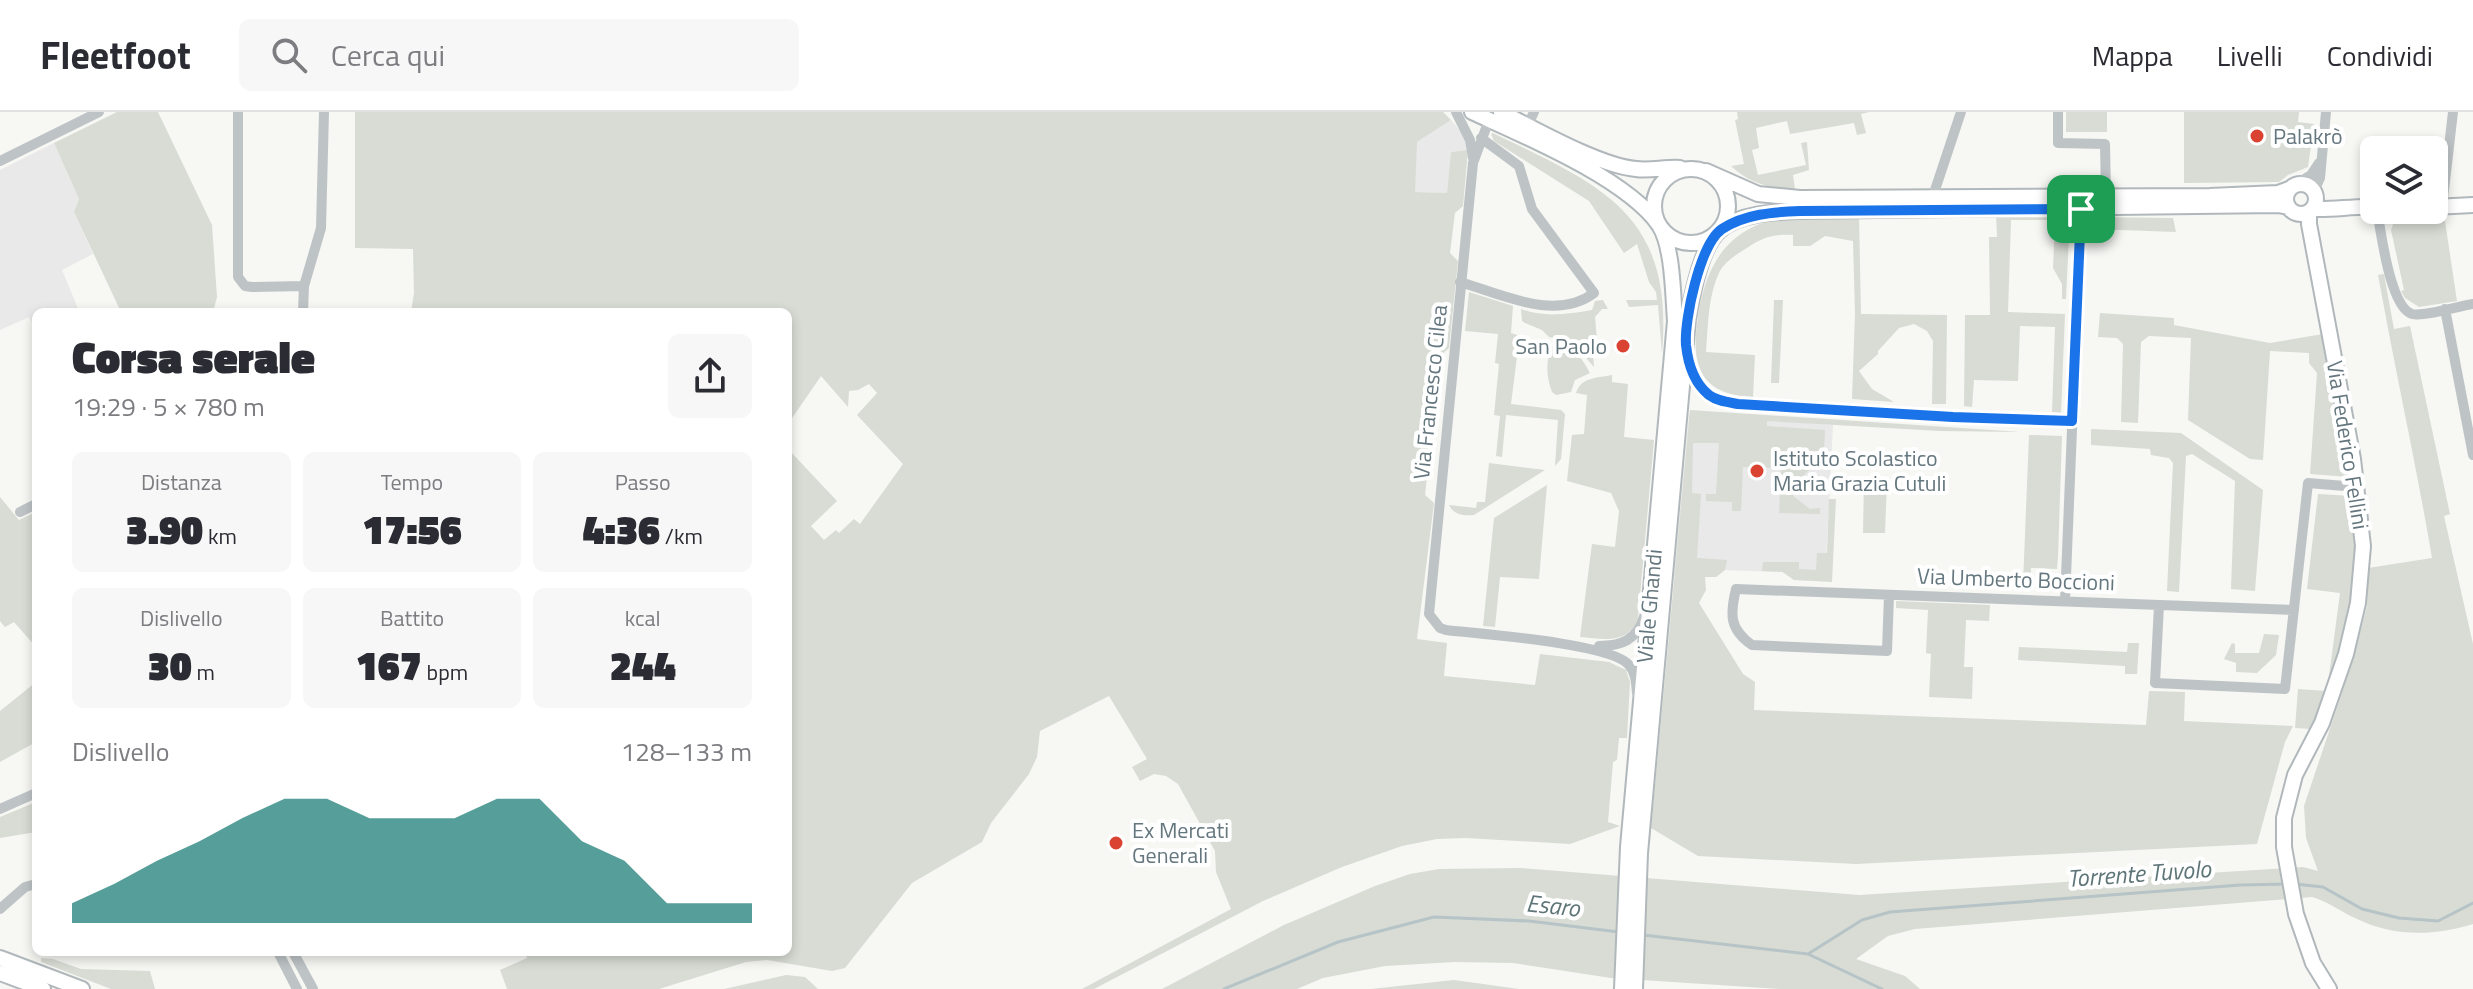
<!DOCTYPE html>
<html lang="it">
<head>
<meta charset="utf-8">
<style>
  body { margin:0; font-family:"Titillium Web",sans-serif; background:#f7f7f7; color:#2b2b33; height:100vh; display:flex; flex-direction:column; font-size:30px; white-space:nowrap }
  * { box-sizing:border-box; margin:0 }
  p { font-size:26px; color:#7c7c81 }
  .icon { flex:none; width:44px; height:44px; fill:none; stroke:currentColor; stroke-width:2; stroke-linecap:round; stroke-linejoin:round }
  .map { position:relative; flex:1; overflow:hidden }
  .drawer { position:absolute; left:32px; top:196px; width:760px; height:648px; display:flex; flex-direction:column; background:#fff; border-radius:12px; box-shadow:0 4px 12px #0003 }
  .drawer>* { flex:none }
  .tools { position:absolute; left:2360px; top:24px; display:grid; gap:16px }
  .tools a { display:grid; place-items:center; width:88px; height:88px; border-radius:12px; background:#fff; box-shadow:0 4px 12px #0003; font-size:40px }
  .pin { position:absolute; display:grid; place-items:center; width:68px; height:68px; color:#fff; margin:-34px; border-radius:16px; box-shadow:0 4px 12px #0006 }
  .round { display:grid; place-items:center; flex:none; width:84px; height:84px; border-radius:12px; background:#f7f7f7 }
  .summary { display:flex; align-items:center; justify-content:space-between; height:136px; padding:0 40px }
  h1 { font-size:44px; font-weight:800; line-height:60px }
  .metrics { display:grid; grid-template-columns:repeat(3,1fr); gap:12px; height:136px; padding:8px 40px }
  .metrics div { display:grid; align-content:center; border-radius:12px; background:#f7f7f7; text-align:center }
  .metrics b { font-size:40px; font-weight:800 }
  .metrics small { font-size:22px; font-weight:400 }
  .metrics p { font-size:22px }
  .chart { height:224px; padding:16px 40px }
  .chart p { display:flex; justify-content:space-between }
  .chart svg { width:100%; height:144px; margin-top:8px; fill:#0f766e; opacity:.7 }
  header { display:flex; align-items:center; gap:48px; box-sizing:border-box; height:112px; padding:0 40px; background:#fff; border-bottom:2px solid #e1e1e2 }
  header strong { font-size:38px }
  nav { display:flex; gap:44px; margin-inline-start:auto; font-size:28px }
  .search { width:560px; height:72px; background:#f7f7f7; display:flex; align-items:center; gap:20px; box-sizing:border-box; padding:0 28px; border-radius:12px; color:#7c7c81; font-size:30px }
  .map>svg:first-child { display:block }
</style>
</head>
<body>
<header>
<strong>Fleetfoot</strong>
<div class="search"><svg class="icon" aria-label="search" viewBox="0 0 24 24"><circle cx="10" cy="10" r="6"/><path d="M15 15l6 6"/></svg>Cerca qui</div>
<nav><a>Mappa</a><a>Livelli</a><a>Condividi</a></nav>
</header>
<div class="map">
<svg width="2473" height="877" viewBox="0 0 2473 877">
  <rect width="100%" height="100%" fill="#f7f7f4"/>
  <path fill="#e8e9e8" d="M1370 8 1417 30 1451 8 1463 22 1468 38 1451 40 1447 81 1415 80Z
    M54 31 79 87 74 100 93 142 62 158 79 199 36 200V219L29 205 0 218V58Z
    M1689 302 1833 313 1825 469 1794 468 1782 460 1725 458 1716 465 1674 463Z"/>
  <path fill="#d8dcd4" d="M117 0H158L212 113 217 185 213 200H121L74 100 79 87 54 31Z
    M355 0H1443L1451 8 1417 30 1415 80 1447 81 1451 40 1468 38 1463 94 1455 101 1450 141 1458 149 1449 236 1440 244 1425 383 1434 391 1417 527 1447 531 1444 564 1535 573 1540 542 1609 550 1626 558 1630 570 1627 626H1619L1617 648 1613 650 1608 710 1620 714 1570 732 1466 726 1437 727 1402 734 1342 755 1263 789 1094 877H1082L1231 797 1216 760 1215 739 1178 672 1166 664 1154 662 1140 669 1132 655 1147 647 1109 584 1040 619 1037 645 1029 662 991 711 982 730 912 771 845 856 832 859 767 848 746 850 659 877H507L500 858 527 846 525 840H788V337L837 389 811 414 824 428 836 418 839 421 854 407 860 412 903 352 857 303 877 281 869 272 858 278 849 279 848 295 821 264 788 312V200H411L414 181 413 137 355 136Z
    M1737 0H1869L1861 2 1866 21 1857 23 1854 11 1790 22 1787 9 1756 16 1759 36 1752 38 1758 63 1806 53 1801 31 1807 30 1809 58 1793 63 1795 77C1770 77 1749 71 1731 54L1744 52 1735 8 1738 7Z
    M2066 0H2107V20H2066Z
    M2184 0H2299L2298 10 2314 12 2308 55 2288 63 2279 70 2184 71Z
    M1493 21C1604 75 1674 102 1662 242L1658 193 1629 195 1626 188H1657L1656 180 1649 170 1637 132 1624 141 1589 89 1494 29 1491 22Z
    M1996 102H2070L2066 187H2062V172L2053 156 2055 108H2011L2008 200 2065 202 2061 301 2052 300 2055 215 2020 214 2018 269 1974 268 1972 295 1964 294 1965 203H1990L1989 125H1997Z
    M1859 103 1861 202 1947 203 1946 292H1932L1933 229 1927 219 1914 212 1899 216 1878 239V242L1859 259 1872 277 1894 290 1852 287 1855 202 1853 129 1825 124 1810 134H1793V123C1774 122 1763 125 1747 136 1737 142 1724 150 1719 161 1708 184 1708 215 1706 240L1755 243 1753 285C1703 283 1691 257 1697 212 1702 172 1714 135 1751 116 1782 100 1825 105 1859 103Z
    M2094 105 2173 106 2176 120 2093 117Z
    M2398 107 2445 109 2457 189 2419 195 2405 186 2401 179 2404 178 2391 118 2394 109Z
    M2384 162 2394 217 2410 214 2450 402 2444 404 2473 532V812C2434 824 2394 825 2357 807 2341 800 2329 790 2312 785L1915 817 1888 824 1856 847 1905 864 1920 877H1780L1611 866 1513 851 1455 850 1385 854 1323 866 1297 877H1162L1284 813 1375 774 1410 762 1439 757 1521 756 1859 783 2303 755 2318 759 2306 726 2304 694 2353 548 2367 494 2368 456 2432 446C2416 351 2395 258 2378 163Z
    M1469 180 1513 194 1511 221 1517 223 1519 229 1511 292 1561 298 1565 302 1561 347 1555 354 1558 308 1506 303 1502 345 1496 344 1500 304 1494 303 1499 252 1495 251 1498 222 1465 219Z
    M1603 188 1608 197H1602L1595 205 1597 228 1592 229 1594 255 1573 231 1549 225 1542 218 1525 211 1522 209 1521 197C1544 206 1569 202 1592 198L1595 189Z
    M1774 188H1783L1779 271H1771Z
    M2100 201 2174 206V213L2270 231 2323 222 2349 365 2310 362 2317 261 2309 251V241L2270 239 2263 348 2250 347 2188 308 2191 226 2149 224 2141 230 2138 311 2121 310 2123 232 2117 226 2098 225Z
    M1554 232C1574 235 1581 244 1590 261L1575 268 1571 280 1556 283 1552 280C1546 264 1545 247 1554 232Z
    M1612 263V270L1628 272 1624 325 1654 328 1638 506C1628 533 1604 527 1580 525L1592 432 1615 435 1619 399 1611 381 1567 369 1572 323 1584 322 1587 283 1576 281C1581 265 1597 266 1612 263Z
    M1690 298 2021 320 1940 319 1767 309V314L1825 318 1823 358 1810 357 1798 369H1794L1793 384 1810 397 1820 396V402L1779 401 1781 356 1743 355 1741 399H1732V390L1706 389V382H1716L1719 331H1693L1692 381 1701 382 1697 446 1727 448 1725 458 1716 465H1705L1706 478 1699 491 1743 562 1755 570 1754 598 2146 613 2149 579 2185 580 2184 609 2293 614 2285 630 2257 732 1856 752 1698 744 1651 716Z
    M2091 317 2181 321 2263 378 2255 479 2231 477 2235 369 2192 342 2186 344 2179 480 2167 479 2173 351 2169 346 2151 343 2150 337 2091 333Z
    M2029 323 2062 324 2058 445 2057 457 2031 456 2030 472H2023Z
    M1489 351 1545 358 1474 403C1463 404 1454 403 1449 393L1476 396 1477 390H1485Z
    M1864 368 1887 369 1885 421H1863Z
    M1547 373 1539 467 1500 465 1495 515 1483 514 1494 406Z
    M2318 382 2352 384C2354 400 2357 417 2357 433 2357 489 2338 567 2311 617L2295 616 2298 577 2327 579 2340 481 2307 477Z
    M0 385 19 408 36 400V535L14 510 5 515 0 509Z
    M1829 387H1836L1832 470 1794 468 1783 460 1762 459 1763 450H1799V457L1816 458 1817 441H1827Z
    M1896 489 1990 493 1989 509 1966 508 1964 555H1973L1972 587 1929 585 1931 542 1926 541 1928 498 1896 496Z
    M2264 522 2279 523 2276 543 2257 561 2236 560V551L2224 547 2232 531 2235 532V541H2259Z
    M2128 531H2139L2137 562H2125V554L2018 548 2019 535 2127 540Z
    M36 570V630L0 650V599Z
    M36 690V720L0 726V705Z
    M41 846 53 847 81 857 150 859 155 877H111L41 850Z
    M786 863 805 865 818 877H724Z
    M1454 868 1519 877H1371Z"/>
  <g fill="none" stroke-linecap="round" stroke-linejoin="round">
    <path stroke="#b6c4c7" stroke-width="3" d="M2295 772 2323 775 2362 797 2399 806 2438 809 2473 791
      M1643 823 1808 842 1882 877
      M1808 842 1862 808 1890 800 2240 773 2288 772
      M1224 877 1338 830 1434 805 1529 809 1619 820"/>
    <g stroke="#b1b8bb" stroke-width="18">
      <path id="secondary" d="M1472 0C1524 24 1626 66 1659 113 1673 134 1673 184 1675 209L1628 735 1622 877
        M1501 0C1535 17 1600 54 1636 57 1650 59 1665 55 1680 56
        M1654 94a37 37 0 1 1 74 0a37 37 0 1 1-74 0Z
        M1706 59 1758 82 1800 86 2210 84 2278 81 2289 77
        M2286 87a15 15 0 1 1 30 0a15 15 0 1 1-30 0Z
        M2434 95 2473 93
        M2313 97C2334 98 2353 94 2374 95
        M2309 100V112L2353 347 2363 434 2358 491 2346 542 2322 611 2295 663 2284 706V735L2296 802 2313 851 2329 877
        M0 846 82 877
        M0 861 43 877
        M1635 877 1640 741 1688 207C1692 183 1701 134 1720 118 1741 101 1774 100 1800 99L2278 93 2288 95"/>
    </g>
    <path stroke="#bec4c6" stroke-width="10" d="M238 0V165L245 174 252 175 304 174
      M1456 0 1470 28 1473 46
      M2058 0V31L2105 32 2106 84
      M1489 8 1473 51 1429 502 1440 516 1446 518C1480 522 1608 531 1628 552 1636 560 1636 571 1637 581
      M1528 13 1534 0
      M0 49 99 0
      M2297 72 2311 63 2319 51
      M2314 79 2320 66 2326 0
      M1933 84 1961 0
      M2442 95 2453 0
      M2377 98C2381 120 2390 195 2412 202 2424 205 2459 194 2473 192
      M1460 170C1501 182 1556 210 1594 181L1532 97 1519 54 1481 26
      M2445 197 2473 343
      M303 200 304 174 321 116 324 0
      M1688 244C1693 273 1710 287 1738 292L1953 305 2072 309
      M20 400 36 392
      M1889 483 1887 539 1752 533C1729 517 1730 502 1736 477L2294 498
      M2065 489 2081 97
      M2159 493 2155 571 2285 577 2308 371 2357 375
      M1599 534C1622 534 1636 528 1644 505
      M0 697 36 681
      M0 797 25 775 36 772
      M278 840 297 877
      M293 840 313 877"/>
    <use href="#secondary" stroke="#fff" stroke-width="14"/>
  </g>
  <g fill="none" stroke-linecap="round" stroke-linejoin="round">
    <g stroke="#fff" stroke-width="16">
      <path id="route" d="M2081 97 2072 309 1953 305 1738 292C1727 290 1717 289 1709 283 1694 271 1688 252 1686 233 1684 208 1700 132 1722 117 1745 102 1773 100 1800 99Z"/>
    </g>
    <use href="#route" stroke="#1a73e8" stroke-width="10"/>
  </g>
  <g fill="#da4331" stroke="#fff" stroke-width="3">
    <circle cx="2257" cy="24" r="8"/>
    <circle cx="1623" cy="234" r="8"/>
    <circle cx="1757" cy="359" r="8"/>
    <circle cx="1116" cy="731" r="8"/>
  </g>
  <g text-anchor="middle" stroke-width="8" stroke-linejoin="round" paint-order="stroke">
    <g font-size="22" fill="#64767e" stroke="#fff" text-anchor="start">
      <text x="2273" y="32">Palakrò</text>
      <text x="1607" y="242" text-anchor="end">San Paolo</text>
      <text x="1773" y="354">Istituto Scolastico<tspan x="1773" dy="25">Maria Grazia Cutuli</tspan></text>
      <text x="1132" y="726">Ex Mercati<tspan x="1132" dy="25">Generali</tspan></text>
    </g>
    <g font-size="22" fill="#64767e" stroke="#fff">
      <text transform="translate(1430 280) rotate(-84)" y="8">Via Francesco Cilea</text>
      <text transform="translate(2348 333) rotate(81)" y="8">Via Federico Fellini</text>
      <text transform="translate(2016 467) rotate(2)" y="8">Via Umberto Boccioni</text>
      <text transform="translate(1649 494) rotate(-85)" y="8">Viale Ghandi</text>
    </g>
    <g font-size="24" font-style="italic" fill="#5e7578" stroke="#fff">
      <text transform="translate(2139 762) rotate(-4)" y="8">Torrente Tuvolo</text>
      <text transform="translate(1553 794) rotate(6)" y="8">Esaro</text>
    </g>
  </g>
</svg>
<div class="tools">
<a><svg class="icon" aria-label="layers" viewBox="0 0 24 24"><path d="M12 4l9 5-9 5-9-5zM3 14l9 5 9-5"/></svg></a>
</div>
<div class="pin" style="left:2081px;top:97px;background:#1e9e55"><svg class="icon" aria-label="arrive" viewBox="0 0 24 24"><path d="M6 21V4h12l-3 4 3 4H6"/></svg></div>
<section class="drawer">
<div class="summary"><div><h1>Corsa serale</h1><p>19:29 · 5 × 780 m</p></div><a class="round"><svg class="icon" aria-label="share" viewBox="0 0 24 24"><path d="M12 15V3M7 8l5-5 5 5M5 13v7h14v-7"/></svg></a></div>
<div class="metrics">
<div><p>Distanza</p><b>3.90<small> km</small></b></div>
<div><p>Tempo</p><b>17:56</b></div>
<div><p>Passo</p><b>4:36<small> /km</small></b></div>
</div>
<div class="metrics">
<div><p>Dislivello</p><b>30<small> m</small></b></div>
<div><p>Battito</p><b>167<small> bpm</small></b></div>
<div><p>kcal</p><b>244</b></div>
</div>
<div class="chart"><p><span>Dislivello</span>128–133 m</p>
<svg viewBox="0 0 160 44" preserveAspectRatio="none"><path d="M0 44V38L10 32L20 25L30 19L40 12L50 6L60 6L70 12L80 12L90 12L100 6L110 6L120 19L130 25L140 38L150 38L160 38V44z"/></svg>
</div>
</section>
</div>
</body>
</html>
